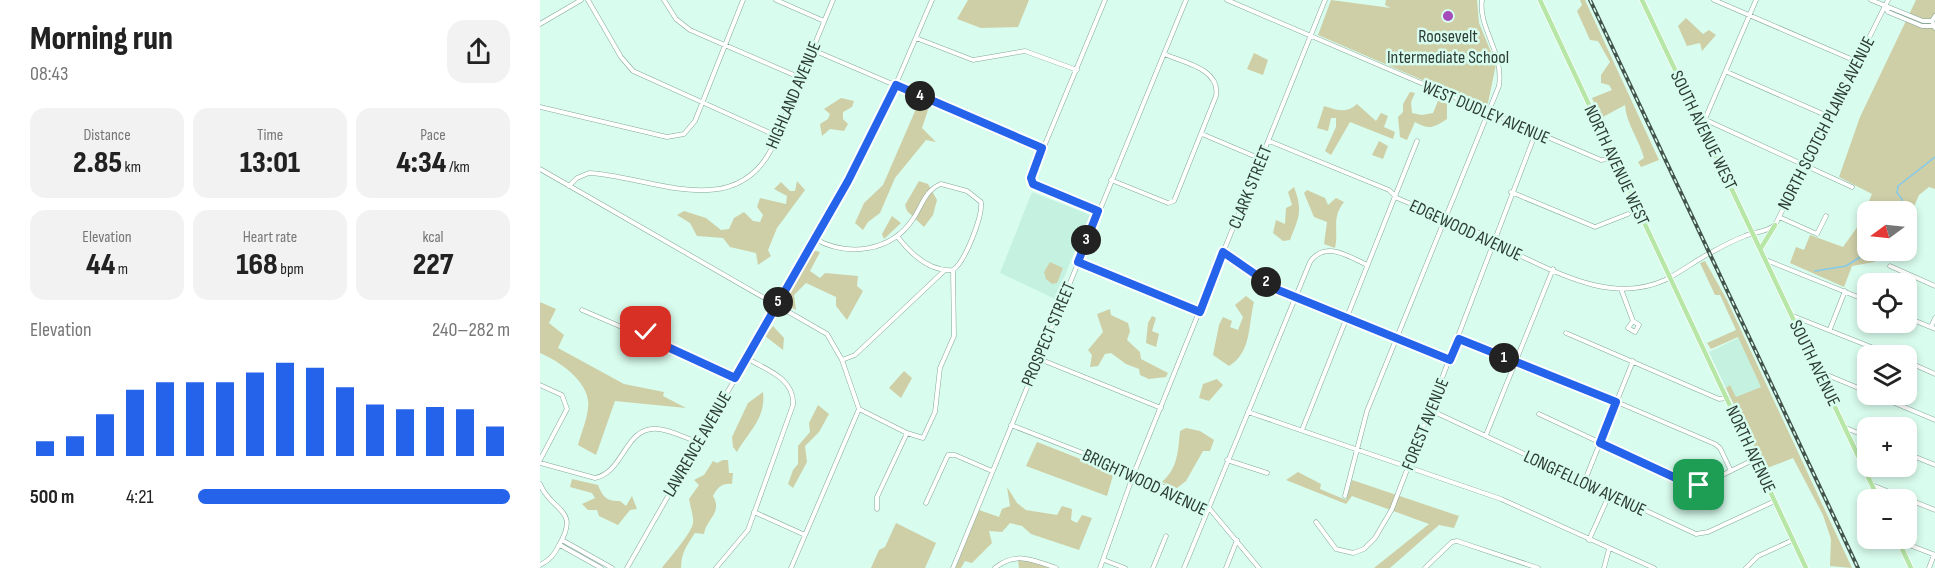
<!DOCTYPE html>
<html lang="en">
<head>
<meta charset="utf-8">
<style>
  body { margin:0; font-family:"Sofia Sans Condensed",sans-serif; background:#f2f2f2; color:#222; height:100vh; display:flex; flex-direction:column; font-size:22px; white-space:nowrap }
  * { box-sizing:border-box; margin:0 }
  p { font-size:20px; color:#767676 }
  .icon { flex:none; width:33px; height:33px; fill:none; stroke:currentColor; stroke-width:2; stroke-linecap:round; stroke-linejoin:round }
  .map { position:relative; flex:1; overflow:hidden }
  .details { display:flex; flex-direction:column; background:#fff; width:540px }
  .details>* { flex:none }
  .needle { width:39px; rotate:255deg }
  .tools { position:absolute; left:1317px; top:201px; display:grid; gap:12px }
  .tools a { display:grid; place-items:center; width:60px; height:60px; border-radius:12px; background:#fff; box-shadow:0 3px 9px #0003; font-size:30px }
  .pin { position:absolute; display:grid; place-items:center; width:51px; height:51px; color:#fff; margin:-26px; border-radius:12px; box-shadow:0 3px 9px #0006 }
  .km { position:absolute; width:30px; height:30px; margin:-15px; border-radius:50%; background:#222; color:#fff; font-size:16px; line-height:30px; text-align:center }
  .round { display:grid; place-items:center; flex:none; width:63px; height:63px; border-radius:18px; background:#f2f2f2 }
  .headline { display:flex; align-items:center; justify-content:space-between; height:102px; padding:0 30px }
  h1 { font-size:33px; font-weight:800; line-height:45px }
  .stats { display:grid; grid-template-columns:repeat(3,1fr); gap:9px; height:102px; padding:6px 30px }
  .stats div { display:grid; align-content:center; border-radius:15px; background:#f2f2f2; text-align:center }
  .stats b { font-size:30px; font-weight:800 }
  .stats small { font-size:16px; font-weight:400 }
  .stats p { font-size:16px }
  .chart { height:168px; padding:12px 30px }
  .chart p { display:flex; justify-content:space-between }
  .chart svg { width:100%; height:108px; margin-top:6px; stroke:#2563eb; stroke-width:6 }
  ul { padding:0 30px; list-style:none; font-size:20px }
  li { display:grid; grid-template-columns:96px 72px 1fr; align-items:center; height:45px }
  li i { height:15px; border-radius:8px; background:#2563eb }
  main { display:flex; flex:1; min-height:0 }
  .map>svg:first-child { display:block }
</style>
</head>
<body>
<main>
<section class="details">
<div class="headline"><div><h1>Morning run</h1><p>08:43</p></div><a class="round"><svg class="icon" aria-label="share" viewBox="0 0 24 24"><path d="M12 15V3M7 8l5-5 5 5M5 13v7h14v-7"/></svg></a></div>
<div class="stats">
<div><p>Distance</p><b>2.85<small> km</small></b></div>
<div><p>Time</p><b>13:01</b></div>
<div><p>Pace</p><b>4:34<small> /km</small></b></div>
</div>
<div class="stats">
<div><p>Elevation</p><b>44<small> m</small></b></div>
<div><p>Heart rate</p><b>168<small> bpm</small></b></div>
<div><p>kcal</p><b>227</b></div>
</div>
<div class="chart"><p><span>Elevation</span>240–282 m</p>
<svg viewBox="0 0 160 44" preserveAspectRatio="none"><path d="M5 44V38M15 44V36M25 44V27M35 44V17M45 44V14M55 44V14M65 44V14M75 44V10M85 44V6M95 44V8M105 44V16M115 44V23M125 44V25M135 44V24M145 44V25M155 44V32"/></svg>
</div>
<ul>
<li><b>500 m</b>4:21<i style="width:100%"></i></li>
</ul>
</section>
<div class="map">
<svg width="1395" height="568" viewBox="0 0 1395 568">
  <rect width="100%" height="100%" fill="#d8fced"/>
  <path fill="#c5f2e0" d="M492 192 550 215 515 299 460 273Z
    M1200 337 1223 386 1192 401 1169 352Z"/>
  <path fill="#cecfa7" d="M428 0H489L478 27 441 28 417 19Z
    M791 0 851 8 845 5 846 0H937L939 23 956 64 947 108 778 35Z
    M1040 0H1045L1119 160 1101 167 1098 162 1104 158C1099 139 1086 123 1085 105L1061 118 1052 98 1072 90 1069 85 1061 83V75L1070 62 1058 41 1050 40 1037 11 1042 5Z
    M1376 0H1395V189L1389 187 1379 195 1367 223 1366 212H1328V250L1354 251 1334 262 1312 266 1304 287 1250 263 1256 247 1264 250 1270 235 1303 247 1318 226 1332 194 1299 177 1320 117Z
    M1146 18 1163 34 1169 30 1176 35 1162 51 1160 43 1147 46 1138 26Z
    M714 53 728 60 723 75 707 69Z
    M870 92 875 93 871 102 872 113 882 115 893 113 898 101 907 103V119C893 128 889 130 875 122L867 140 860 137 858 117 863 112V104Z
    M301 98 314 101 312 107 303 112V119L308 124 304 131 290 129 282 136 280 124 288 119 290 114 284 109Z
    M379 102 388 110 382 128 396 142 386 140 355 178 340 213 328 222 323 230 315 223 324 203 343 185Z
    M817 104 836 121 841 113 848 116 844 127 855 132 853 139 810 122 791 155 785 151 796 127V118H791L788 131 777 128 784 106C797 110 806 114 817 104Z
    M839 141 848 146 843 159 832 155Z
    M257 181 265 190 237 228 228 250 231 256 218 265 216 253 190 247 183 238 157 236 150 223 137 215 144 211 166 218 181 230 189 229 194 218 204 212 213 221 220 222 223 215 217 207 220 198 246 204 247 196 234 189 241 182 250 191H255Z
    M379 181 388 184 397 200 393 215 384 227 367 211 365 205Z
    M754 187C763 211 759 217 750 240L743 241 733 233 736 220 745 224 746 208 752 205 748 192Z
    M767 190 785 198 788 205 796 198 804 202C791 218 799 230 795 248L784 244 787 222 774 217 764 193Z
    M352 216 361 223 344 239 342 234Z
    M272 250 280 252 270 271 280 278 285 273 318 276 317 286 323 291 307 320 296 306V297L266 283 254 295 256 310 244 303Z
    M1165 261 1187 300 1312 568 1290 566 1291 539 1283 515 1253 458 1225 469 1186 388 1190 385 1196 397 1221 387 1198 337 1171 349 1167 343 1196 330 1180 295H1175L1160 263Z
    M510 262 523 268 517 283 512 284 506 279 504 272Z
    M706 296 714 302C708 325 712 352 689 366L673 355 679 325 683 317 692 321 690 327 698 330 703 317 695 305Z
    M0 302 16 309 9 323 24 335 18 348 84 384 124 392 123 396 146 408 75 401 56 455 38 445C41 433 47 420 48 408 52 383 19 361 0 353Z
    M570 309 571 315 588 323 590 331 587 340 600 352 601 359 628 373 626 377 609 379 600 375 599 369 586 364 571 353 565 354 558 366 550 367 552 355 548 350 563 332 557 314Z
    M612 316 616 318 612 331 619 334 616 347 606 343 608 323Z
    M233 326 244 338 243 350 225 336Z
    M364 371 372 378 361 398 349 388Z
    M677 379 683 385 669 401 659 398 663 384Z
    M223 392C226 419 209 431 197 452L193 447 192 437 208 403Z
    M278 405 289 414 279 432 265 446 267 462 253 488 248 484 253 470 258 464V446L270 432 269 423Z
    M646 428 660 431 674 440 670 451H663L646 481 637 488 622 482C638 468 638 451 640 431Z
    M497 442 574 472 567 496 486 466Z
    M183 460H188L189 473H193L192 484C182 483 178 487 173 496 183 513 166 519 164 534L155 533C147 545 141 553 141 568H122C130 557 151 534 153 523 154 518 150 505 149 499L159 485 154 480 164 475 173 461 177 463Z
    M758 472 781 484 780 489 806 500 812 480 919 516 914 528 899 525 850 568H834L889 524 812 496 806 504 746 480Z
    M32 479 58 485C62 496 67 502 80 501L86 506 92 496 97 509 90 510 78 525 59 516 57 510H48L42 504 55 498 52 493 30 487Z
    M467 487 477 503 486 510 517 515 522 506 532 509 531 520 537 523 542 515 552 518 539 550 491 534 482 526 470 523 462 532 449 531 452 543 432 563 425 561 421 568H415L439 510 459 517 462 509 470 506Z
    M356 523 396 543 385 568H331L339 550 345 547Z
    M478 560 497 562 509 568H479Z"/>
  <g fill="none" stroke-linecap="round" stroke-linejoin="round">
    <path stroke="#83caeb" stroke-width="1.5" d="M1360 212 1362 199 1357 193 1358 186 1395 157
      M1275 271 1306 266 1325 254 1344 250"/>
    <g stroke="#84a799" stroke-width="5">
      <path id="minor" d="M48 0 81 57 93 71 237 136
        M124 0 136 19 150 30 261 78
        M236 0 284 21
        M687 0 1061 160 1074 158
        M1174 0 1318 62
        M1331 0 1383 21H1392
        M1345 7 1348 12 1382 26H1393
        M1395 16 1392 21 1395 28
        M0 24 41 0
        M376 38 433 60 485 51 537 70
        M273 50 502 148
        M1187 72 1290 117
        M0 107 127 137 144 134 155 121 203 0
        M1166 120 1312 187
        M1162 126 1216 0
        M662 134 721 159
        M729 141 849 190 857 198 949 237 959 246C1010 268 1068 306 1125 280 1141 272 1156 260 1172 252 1183 246 1194 240 1205 236 1216 231 1225 233 1235 225L1348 0
        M0 169 287 334 302 360 319 409 367 433 383 438 395 412 400 368 414 336 413 270C425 262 443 216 441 202L427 191 401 184C385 190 382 206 373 219 351 252 308 257 275 239
        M571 180 628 203 634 201 676 96C681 69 643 62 624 54
        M29 186 37 178 49 173C110 176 194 223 232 148L293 0
        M971 192 1055 227 1088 214
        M558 211 497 186 491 178 565 0
        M1239 217 1277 234 1286 216
        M357 236C370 253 390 272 413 270
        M683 252 738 290 910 360
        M1226 260 1328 301
        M538 262 660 312
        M1350 266 1395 286
        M1081 289 1093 321 1099 325 1095 332 1088 328 1093 321
        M42 310 98 334
        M1253 316 1354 356
        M1366 317 1395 329
        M1391 327 1395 318
        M1290 329 1305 291
        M97.5 336a5.5 5.5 0 1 1 11 0a5.5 5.5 0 1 1-11 0Z
        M1026 333 1179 399 1187 398
        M108 338 195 378
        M919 340 975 363 1009 373 1175 444 1180 448 1191 471
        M497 358 621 408
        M302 360 315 355 404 271
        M1366 361 1395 374
        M1280 372 1328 392
        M0 385 22 395 27 409 0 460
        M1333 394 1395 420
        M890 410 1156 534 1168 532 1235 501
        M708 412 961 499 1114 568
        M999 414 1151 485 1164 484 1215 459
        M471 425 594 473 669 508 719 568
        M1306 428 1328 437
        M762 430 877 141
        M946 435 1013 269
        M1366 453 1395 465
        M687 460 727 473
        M0 463 55 478C85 472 84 426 118 429 131 430 145 438 158 442
        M1045 480 1093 361
        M0 484C11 512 41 508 19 545 14 555 10 560 0 565
        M1332 485 1395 510
        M805 496 827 411 959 86C964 52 938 28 942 0
        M386 503 408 455H415L452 471
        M337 509V497L367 433
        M214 512 265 535
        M776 522 796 549 813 553 824 549 835 538 852 509 996 132
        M22 540 72 568
        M1049 540 1070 493
        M1359 541 1395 555
        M20 545 61 568
        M564 560 585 568
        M87 568 308 181 347 105 392 0
        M176 568 208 530 253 405C255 378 225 369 206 358
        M251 568 319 409
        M413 568 646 0
        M455 568C475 551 494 560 516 568
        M560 568 594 473 785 0
        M613 568 626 536
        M644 568 770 262C785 240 808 256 827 265
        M686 568 697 540
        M885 568 912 542 917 541 998 568
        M1064 568 1069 549
        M1206 568 1218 556 1253 540
        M1389 568 1394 555"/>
    </g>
    <g stroke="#fff" stroke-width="6">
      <path id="major" d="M1000 0 1266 568
        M1102 0 1339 500
        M1221 248 1235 225
        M1357 538 1371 568"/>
    </g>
    <use href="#minor" stroke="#fff" stroke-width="4"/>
    <use href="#major" stroke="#b6e7a6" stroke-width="4.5"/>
    <g stroke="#43544d" stroke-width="4">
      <path id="rail" d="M1050 0 1318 568"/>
    </g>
    <use href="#rail" stroke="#d8fced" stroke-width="1.5" stroke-dasharray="4.5" stroke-linecap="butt"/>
  </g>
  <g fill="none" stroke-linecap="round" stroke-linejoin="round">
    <g stroke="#fff" stroke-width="12">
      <path id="route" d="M106 332 108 338 195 378 308 181 356 85 502 148 491 178 493 184 558 211 538 262 660 312 683 252 738 290 910 360 919 339 1076 402 1060 443 1151 485H1159"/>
    </g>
    <use href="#route" stroke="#2563eb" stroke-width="8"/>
  </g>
  <circle fill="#a44cb9" stroke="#d8fced" stroke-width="2" cx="908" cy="16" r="6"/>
  <g text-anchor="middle" stroke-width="5" stroke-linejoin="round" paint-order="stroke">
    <g font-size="18" fill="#2d3c36" stroke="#d8fced">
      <text x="908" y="42">Roosevelt<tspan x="908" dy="21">Intermediate School</tspan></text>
    </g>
    <g font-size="18" fill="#2d3c36" stroke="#d8fced">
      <text transform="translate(253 95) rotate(-67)" y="6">HIGHLAND AVENUE</text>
      <text transform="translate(946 112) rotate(23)" y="6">WEST DUDLEY AVENUE</text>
      <text transform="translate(1286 123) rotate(-63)" y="6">NORTH SCOTCH PLAINS AVENUE</text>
      <text transform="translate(1164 130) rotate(64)" y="6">SOUTH AVENUE WEST</text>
      <text transform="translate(1077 165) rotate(65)" y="6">NORTH AVENUE WEST</text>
      <text transform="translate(710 187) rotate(-68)" y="6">CLARK STREET</text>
      <text transform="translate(926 230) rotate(25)" y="6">EDGEWOOD AVENUE</text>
      <text transform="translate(508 334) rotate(-67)" y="6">PROSPECT STREET</text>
      <text transform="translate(1275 363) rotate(64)" y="6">SOUTH AVENUE</text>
      <text transform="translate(885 424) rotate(-68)" y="6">FOREST AVENUE</text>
      <text transform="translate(157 444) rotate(-60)" y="6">LAWRENCE AVENUE</text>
      <text transform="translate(1211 449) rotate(65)" y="6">NORTH AVENUE</text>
      <text transform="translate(605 482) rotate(25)" y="6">BRIGHTWOOD AVENUE</text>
      <text transform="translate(1045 483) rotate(25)" y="6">LONGFELLOW AVENUE</text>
    </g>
  </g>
</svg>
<div class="tools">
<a><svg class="needle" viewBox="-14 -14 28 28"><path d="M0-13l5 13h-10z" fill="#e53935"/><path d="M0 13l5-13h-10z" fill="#767676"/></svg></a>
<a><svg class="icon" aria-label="locate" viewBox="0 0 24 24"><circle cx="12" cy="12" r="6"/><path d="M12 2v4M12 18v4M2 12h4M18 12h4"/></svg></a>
<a><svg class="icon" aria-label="layers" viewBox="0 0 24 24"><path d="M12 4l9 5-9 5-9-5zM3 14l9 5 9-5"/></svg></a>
<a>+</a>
<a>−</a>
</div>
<div class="pin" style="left:1159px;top:485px;background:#1e9e55"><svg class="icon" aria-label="arrive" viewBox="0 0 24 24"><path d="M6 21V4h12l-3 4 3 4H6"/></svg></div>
<div class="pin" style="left:106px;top:332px;background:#d93025"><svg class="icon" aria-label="check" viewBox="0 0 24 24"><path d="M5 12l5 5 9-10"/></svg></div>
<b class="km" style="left:964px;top:358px">1</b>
<b class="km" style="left:726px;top:282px">2</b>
<b class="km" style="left:546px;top:240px">3</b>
<b class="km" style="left:380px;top:96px">4</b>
<b class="km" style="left:238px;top:302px">5</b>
</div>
</main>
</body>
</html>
